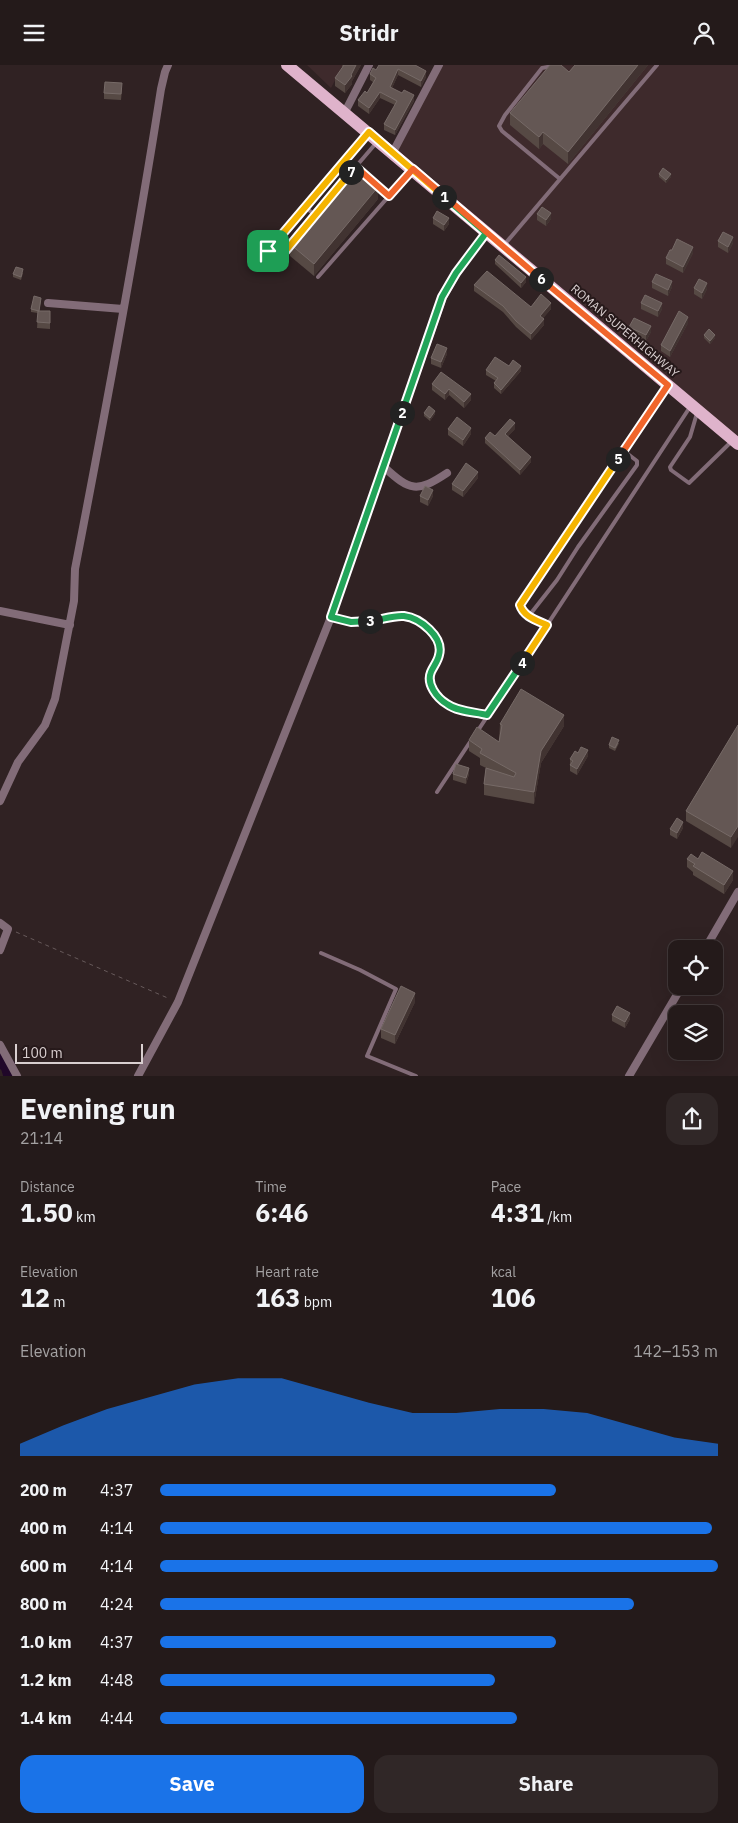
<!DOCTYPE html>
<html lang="en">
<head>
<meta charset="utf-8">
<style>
  body { margin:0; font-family:"IBM Plex Sans",sans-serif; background:#302727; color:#f1f3f6; height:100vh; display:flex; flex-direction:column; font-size:19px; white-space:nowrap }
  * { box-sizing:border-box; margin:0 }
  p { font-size:16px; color:#a3a1a2 }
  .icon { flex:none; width:28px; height:28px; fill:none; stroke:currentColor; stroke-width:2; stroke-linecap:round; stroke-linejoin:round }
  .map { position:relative; height:1011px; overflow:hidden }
  .details { display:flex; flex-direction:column; background:#241a1a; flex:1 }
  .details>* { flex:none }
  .fabs { position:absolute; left:668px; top:875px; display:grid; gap:10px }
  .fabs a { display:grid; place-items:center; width:55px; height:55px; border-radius:10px; background:#241a1a; box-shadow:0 5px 20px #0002,0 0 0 1px #413839; font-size:25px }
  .scale { position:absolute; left:15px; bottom:12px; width:128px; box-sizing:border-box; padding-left:5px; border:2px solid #d9cfd0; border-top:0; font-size:14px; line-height:18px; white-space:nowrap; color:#d9cfd0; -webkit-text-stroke:4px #26191a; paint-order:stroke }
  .pin { position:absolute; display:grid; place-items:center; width:42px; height:42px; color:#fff; margin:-21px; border-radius:10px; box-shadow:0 2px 8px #0006 }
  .km { position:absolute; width:25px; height:25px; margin:-12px; border-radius:50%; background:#222; color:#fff; font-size:14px; line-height:25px; text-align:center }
  .round { display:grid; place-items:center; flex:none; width:52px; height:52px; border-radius:15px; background:#302727 }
  .overview { display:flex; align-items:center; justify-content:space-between; height:85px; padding:0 20px }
  h1 { font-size:28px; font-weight:700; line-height:38px }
  .metrics { display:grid; grid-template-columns:repeat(3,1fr); gap:8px; height:85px; padding:5px 20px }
  .metrics div { display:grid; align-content:center }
  .metrics b { font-size:25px; font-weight:700 }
  .metrics small { font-size:14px; font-weight:400 }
  .metrics p { font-size:14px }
  .chart { height:140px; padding:10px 20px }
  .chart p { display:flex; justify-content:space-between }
  .chart svg { width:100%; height:90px; margin-top:5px; fill:#1a73e8; opacity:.7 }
  .primary-button { display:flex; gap:10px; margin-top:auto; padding:10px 20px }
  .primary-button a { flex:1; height:58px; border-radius:15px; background:#1a73e8; color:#fff; font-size:20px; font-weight:700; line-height:58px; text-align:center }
  .primary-button a+a { background:#302727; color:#f1f3f6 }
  ul { padding:0 20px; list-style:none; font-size:16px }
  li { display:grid; grid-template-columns:80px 60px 1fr; align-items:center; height:38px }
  li i { height:12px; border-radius:6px; background:#1a73e8 }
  header { display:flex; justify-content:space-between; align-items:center; height:65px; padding:0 20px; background:#241a1a; font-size:22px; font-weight:700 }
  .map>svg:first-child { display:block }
</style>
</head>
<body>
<header><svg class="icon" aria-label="menu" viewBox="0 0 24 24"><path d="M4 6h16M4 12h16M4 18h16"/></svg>Stridr<svg class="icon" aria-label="person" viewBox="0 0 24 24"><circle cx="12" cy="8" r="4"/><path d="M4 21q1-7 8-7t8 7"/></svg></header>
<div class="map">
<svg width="738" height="1011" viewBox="0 0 738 1011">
  <rect width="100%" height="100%" fill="#302223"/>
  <path fill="#3e2a2c" d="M307 0H343L331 23Z
    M439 0H738V378L393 87Z"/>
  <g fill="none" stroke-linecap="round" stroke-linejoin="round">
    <path stroke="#200729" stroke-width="15" d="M0 994 8 1001 11 1011"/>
    <path stroke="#675a5b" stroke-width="1" stroke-dasharray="4 4" stroke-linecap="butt" d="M16 867 170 934"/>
    <path stroke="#826c78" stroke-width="4" d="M558 0 542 3 505 50 499 61 502 66 560 114
      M356 102 389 131
      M323 140 377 77
      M305 142 315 150
      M293 176 278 195 268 186 367 69
      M504 180 657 0
      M318 212 410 107
      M697 348 690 372 670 402 671 405 689 418 731 377
      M331 552 360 558 402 551 417 556 428 564 438 576 439 590 430 609 429 616 432 624 447 640 487 650
      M528 552 557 515 578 482 637 400V396L624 386
      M547 560C536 555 524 552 520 540L667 322
      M477 667 690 342
      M437 727 470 677
      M321 888 360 905 396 924 367 991 416 1011"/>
    <path stroke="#826c78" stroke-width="8" d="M345 47 369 0
      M393 87 439 0
      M48 238 123 244
      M384 402C410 426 417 428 447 408
      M0 546 70 560
      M0 736 18 697 45 660 55 634 74 536 75 504C106 344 136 184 161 24L165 7 168 0
      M0 858 8 864 0 885
      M705 884 738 827
      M0 980 17 1011
      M138 1011 178 937 331 552 443 232 457 208 486 168
      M629 1011 682 921"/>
    <path stroke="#dfb3cb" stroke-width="12" d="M287 0 738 379"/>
  </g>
  <path fill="#564944" d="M342 0H361L352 16V19L345 28 335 21V13L342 4Z
    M575 0H648L568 99 543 79 539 84 510 60V48L569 7Z
    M417 1 426 12 421 22 398 10 392 23 414 36 395 70 384 65V59L395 40 380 33 369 49 358 41V35L367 28 373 17 370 15V9L376 5Z
    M122 24 121 35 104 34V28Z
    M659 109 671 112 666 118 659 112Z
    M378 134 314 211 290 191V179Z
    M537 149 551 154 546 161 537 155Z
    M433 153 449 159 444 166 433 159Z
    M718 176 733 178 728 188 718 182Z
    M693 188 683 208 666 199V193Z
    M495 195 526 217 521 223 495 199Z
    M23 208 21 215 13 212V209Z
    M652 217 672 222 668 231 652 223Z
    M474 220 531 242 551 244 543 253 544 260 531 275 516 262 503 247 474 226Z
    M694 223 707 224 702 234 694 229Z
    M41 236 39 246 50 252V264L37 263 38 248 31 247V244Z
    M641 238 662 244 658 252 641 244Z
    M688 258 670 292 661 286V280Z
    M629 262 651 267 646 276 629 268Z
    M704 270 715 273 710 279 704 273Z
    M447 289 441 303 431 299V293Z
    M509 301 521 306 501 329 494 323V318L496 316 486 310V305Z
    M441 307 471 335 464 343 449 330 445 335 432 325V319Z
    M424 348 435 349 430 356 424 351Z
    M448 364 471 369 463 381 448 370Z
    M515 364 508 371 531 397 520 410 485 378V373L495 371Z
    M478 413 463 432 452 425V419Z
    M420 431H433L428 441 420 437Z
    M500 659 564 661 541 698 534 739 484 730V719L486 703 480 700V693L469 686V675L499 677Z
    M738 660 731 783 686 756V746Z
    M619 678 615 686 609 683V680Z
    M588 691 577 710 570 706V694Z
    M453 709H469L466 719 453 715Z
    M683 763 677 774 670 770V764Z
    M687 794H698L733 815 724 829 693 810V807L687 802Z
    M415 937 395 979 381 973V964Z
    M612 950 630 954 625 963 612 956Z"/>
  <path fill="#413331" d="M356 0H361L352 16V19L345 28V20Z
    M638 0H648L568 99V87Z
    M398 4V10L390 27V22Z
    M426 6V12L421 22V16Z
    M380 27V33L369 49V43Z
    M414 30V36L395 70V65Z
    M543 67V79L539 84V72Z
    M671 109V112L666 118V115Z
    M378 122V134L314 211V199Z
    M551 148V154L546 161V155Z
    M449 153V159L444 166V160Z
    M733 172V178L728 188V182Z
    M693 182V188L683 208V202Z
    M526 212V217L521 223V218Z
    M672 216V222L668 231V225Z
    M707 218V224L702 234V228Z
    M551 238V244L540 257V251Z
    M662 238V244L658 252V246Z
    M688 252V258L670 292V286Z
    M544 254V260L531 275V269Z
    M651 261V267L646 276V270Z
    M715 270V273L710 279V276Z
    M447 283V289L441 303V297Z
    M521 301V306L501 329V325Z
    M449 324V330L445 335V329Z
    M471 329V335L464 343V337Z
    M435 346V349L430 356V353Z
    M515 358V364L505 374V369Z
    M471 363V369L463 381V375Z
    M531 392V397L520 410V405Z
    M478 407V413L463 432V426Z
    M433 425V431L428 441V435Z
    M564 650V661L541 698 534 739V727L541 686Z
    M588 685V691L577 710V704Z
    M469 703V709L466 719V713Z
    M683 757V763L677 774V768Z
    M738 761V772L731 783V772Z
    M733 806V815L724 829V820Z
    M415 928V937L395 979V970Z
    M630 948V954L625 963V957Z"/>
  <path fill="#645754" stroke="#766a67" d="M344 0H356L351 10 352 11 345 20 335 13Z
    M379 0H415L426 6 421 16 398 4 390 22 402 28 404 25 414 30 395 65 384 59 397 36 380 27 369 43 358 35 365 26 367 28 376 13 370 9 373 3 376 5Z
    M550 0H561L569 7 575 0H638L568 87 543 67 539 72 510 48Z
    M105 17 122 18 121 29 104 28Z
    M355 103 378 122 314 199 290 179Z
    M663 103 671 109 666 115 659 109Z
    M542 142 551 148 546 155 537 149Z
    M437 146 449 153 444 160 433 153Z
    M723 167 733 172 728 182 718 176Z
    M677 174 693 182 683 202 666 193 670 185H672Z
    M499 190 526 212 521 218 495 195Z
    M16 202 23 204 21 212 13 209Z
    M487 206 531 242 541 229 551 238 540 251 544 254 531 269 516 256 503 241 474 220Z
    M656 209 672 216 668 225 652 217Z
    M699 214 707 218 702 228 694 223Z
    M645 230 662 238 658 246 641 238Z
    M34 231 41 233 39 246 31 244Z
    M38 246H50V258L37 257Z
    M679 246 688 252 670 286 661 280Z
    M634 253 651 261 646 270 629 262Z
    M709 264 715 270 710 276 704 270Z
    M437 279 447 283 441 297 431 293Z
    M495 292 509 301 513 295 521 301 501 325 494 318 498 313 486 305Z
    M441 307 471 329 464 337 449 324 445 329 432 319Z
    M429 341 435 346 430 353 424 348Z
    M457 352 471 363 463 375 448 364Z
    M510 354 515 358 505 369 531 392 520 405 485 373 490 367 495 371Z
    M466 398 478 407 463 426 452 419Z
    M425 421 433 425 428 435 420 431Z
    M521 624 564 650 541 686 534 727 484 719 486 703 514 712 516 708 480 688 482 684 469 675 477 662 499 677 502 660 500 659Z
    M738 660V761L731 772 686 746Z
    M612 672 619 675 615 683 609 680Z
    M581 682 588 685 577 704 570 700 573 696 570 694 575 686 578 688Z
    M456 699 469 703 466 713 453 709Z
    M677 753 683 757 677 768 670 764Z
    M702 787 733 806 724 820 693 801 695 799 687 794 691 789 698 794Z
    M401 921 415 928 395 970 381 964Z
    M617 941 630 948 625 957 612 950Z"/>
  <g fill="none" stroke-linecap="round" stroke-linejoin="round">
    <g stroke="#fff" stroke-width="10">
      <path id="split-1" d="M268 186 369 67 444 132"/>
    </g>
    <g stroke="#fff" stroke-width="10">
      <path id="split-2" d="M402 348 442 232 456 208 486 168 444 132"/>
    </g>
    <g stroke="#fff" stroke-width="10">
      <path id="split-3" d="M370 556 351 557 331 552 402 348"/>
    </g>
    <g stroke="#fff" stroke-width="10">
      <path id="split-4" d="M370 556C381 555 393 550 404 551 420 553 444 572 439 590 438 596 433 602 431 607 426 619 437 633 447 639 458 647 475 647 487 650L522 598"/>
    </g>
    <g stroke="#fff" stroke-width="10">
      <path id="split-5" d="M522 598 547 560C536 555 524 552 520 540L618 394"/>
    </g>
    <g stroke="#fff" stroke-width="10">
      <path id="split-6" d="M541 214 668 320 618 394"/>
    </g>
    <g stroke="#fff" stroke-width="10">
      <path id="split-7" d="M351 107 356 102 389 131 413 104 541 214"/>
    </g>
    <g stroke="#fff" stroke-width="10">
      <path id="split-8" d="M268 186 278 195 351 107"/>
    </g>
    <use href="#split-1" stroke="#f5b400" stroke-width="6"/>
    <use href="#split-2" stroke="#22a559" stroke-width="6"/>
    <use href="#split-3" stroke="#22a559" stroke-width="6"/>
    <use href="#split-4" stroke="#22a559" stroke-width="6"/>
    <use href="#split-5" stroke="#f5b400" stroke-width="6"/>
    <use href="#split-6" stroke="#f0652b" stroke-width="6"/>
    <use href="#split-7" stroke="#f0652b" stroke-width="6"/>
    <use href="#split-8" stroke="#f5b400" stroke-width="6"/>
  </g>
  <g text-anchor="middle" stroke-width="4" stroke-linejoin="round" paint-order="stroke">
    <g font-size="12" fill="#d9cfd0" stroke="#26191a">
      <text transform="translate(625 266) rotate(40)" y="4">ROMAN SUPERHIGHWAY</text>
    </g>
  </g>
</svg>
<div class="fabs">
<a><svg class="icon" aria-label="locate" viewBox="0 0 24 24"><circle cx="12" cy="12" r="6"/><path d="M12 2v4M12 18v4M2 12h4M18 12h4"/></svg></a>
<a><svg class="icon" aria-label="layers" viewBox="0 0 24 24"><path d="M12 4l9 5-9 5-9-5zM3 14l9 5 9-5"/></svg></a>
</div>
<div class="scale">100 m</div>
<div class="pin" style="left:268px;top:186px;background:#1e9e55"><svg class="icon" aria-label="arrive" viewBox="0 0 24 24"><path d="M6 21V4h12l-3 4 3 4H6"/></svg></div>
<b class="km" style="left:444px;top:132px">1</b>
<b class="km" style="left:402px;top:348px">2</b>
<b class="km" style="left:370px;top:556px">3</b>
<b class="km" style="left:522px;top:598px">4</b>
<b class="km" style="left:618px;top:394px">5</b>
<b class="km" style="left:541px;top:214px">6</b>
<b class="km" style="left:351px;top:107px">7</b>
</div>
<section class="details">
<div class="overview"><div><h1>Evening run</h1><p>21:14</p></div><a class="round"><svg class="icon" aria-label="share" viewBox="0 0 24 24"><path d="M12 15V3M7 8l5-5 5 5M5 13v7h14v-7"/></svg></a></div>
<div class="metrics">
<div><p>Distance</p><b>1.50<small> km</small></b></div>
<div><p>Time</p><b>6:46</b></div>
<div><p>Pace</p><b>4:31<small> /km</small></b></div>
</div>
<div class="metrics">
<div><p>Elevation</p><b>12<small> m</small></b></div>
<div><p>Heart rate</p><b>163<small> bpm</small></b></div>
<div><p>kcal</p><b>106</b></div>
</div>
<div class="chart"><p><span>Elevation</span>142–153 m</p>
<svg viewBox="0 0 160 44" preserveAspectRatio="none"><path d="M0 44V38L10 29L20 21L30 15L40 9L50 6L60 6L70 12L80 18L90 23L100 23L110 21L120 21L130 23L140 29L150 35L160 38V44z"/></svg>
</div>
<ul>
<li><b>200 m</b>4:37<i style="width:71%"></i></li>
<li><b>400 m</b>4:14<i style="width:99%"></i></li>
<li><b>600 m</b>4:14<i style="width:100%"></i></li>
<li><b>800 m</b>4:24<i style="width:85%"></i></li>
<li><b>1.0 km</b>4:37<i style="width:71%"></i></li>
<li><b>1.2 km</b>4:48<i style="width:60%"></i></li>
<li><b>1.4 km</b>4:44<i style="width:64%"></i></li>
</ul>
<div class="primary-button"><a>Save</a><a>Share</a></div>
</section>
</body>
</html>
